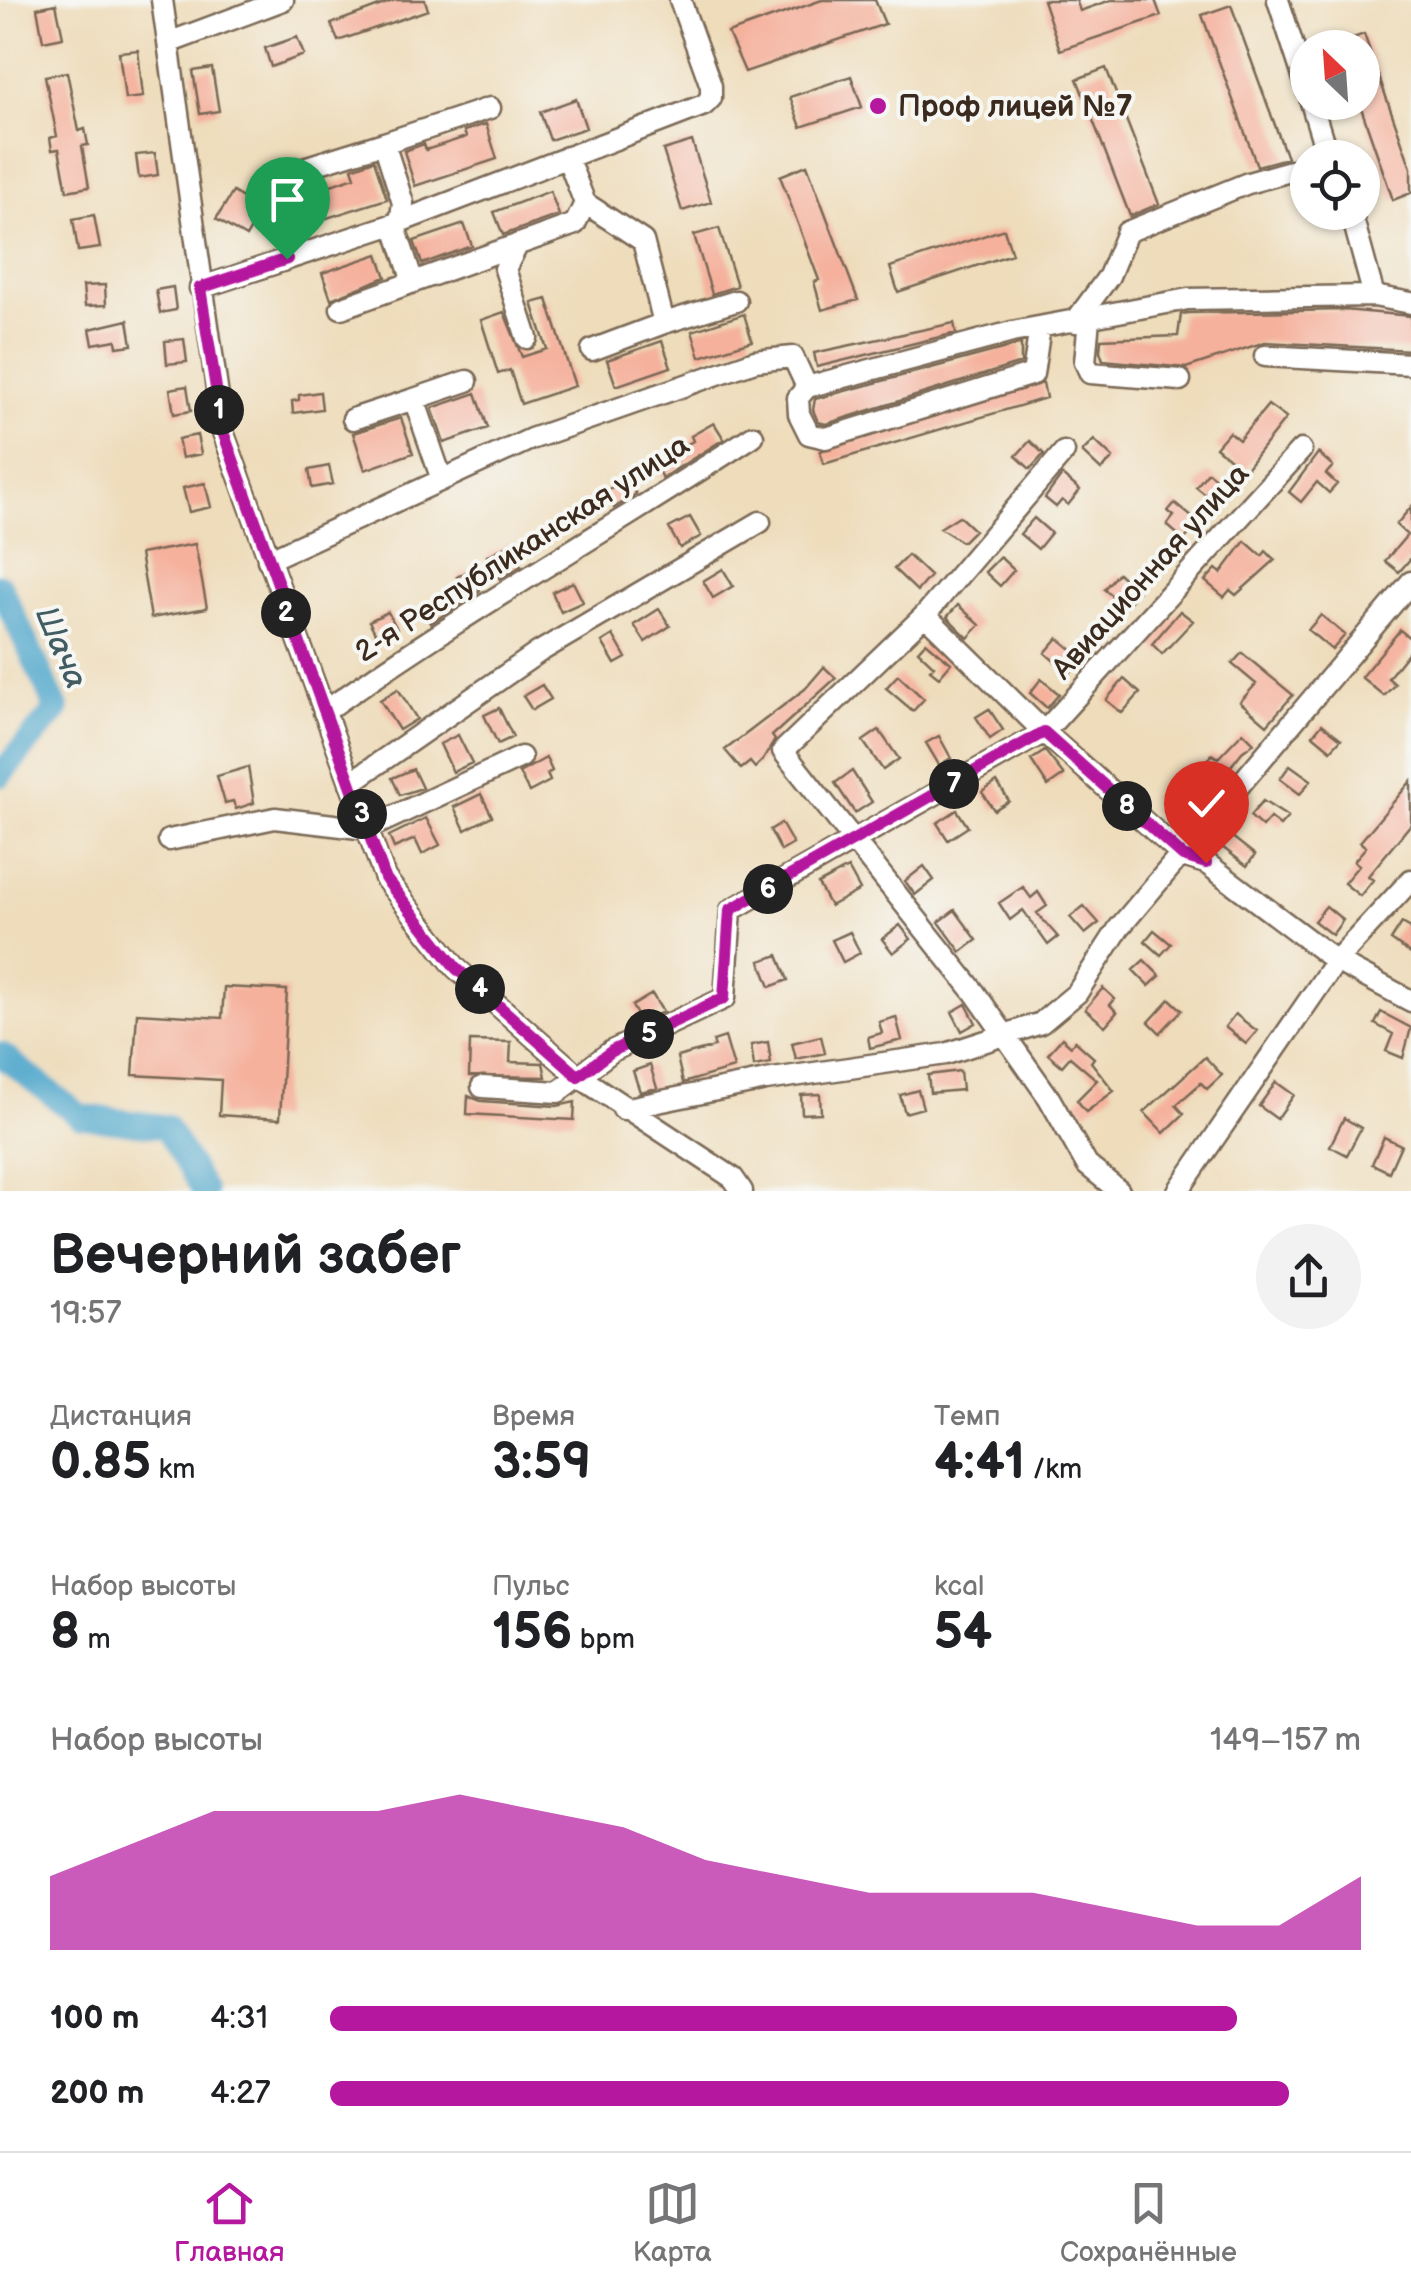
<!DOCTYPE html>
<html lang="ru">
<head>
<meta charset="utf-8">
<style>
  body { margin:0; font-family:"Balsamiq Sans",sans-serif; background:#f2f2f2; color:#202124; height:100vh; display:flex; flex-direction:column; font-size:38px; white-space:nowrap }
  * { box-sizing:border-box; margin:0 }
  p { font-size:32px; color:#757577 }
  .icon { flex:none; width:55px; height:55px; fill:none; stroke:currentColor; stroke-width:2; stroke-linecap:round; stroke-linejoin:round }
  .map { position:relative; height:1191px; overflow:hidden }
  .sheet { display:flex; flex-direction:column; background:#fff; flex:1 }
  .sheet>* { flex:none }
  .needle { width:65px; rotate:335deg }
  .tools { position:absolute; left:1290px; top:30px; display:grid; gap:20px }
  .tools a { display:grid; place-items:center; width:90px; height:90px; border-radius:50%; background:#fff; box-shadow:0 2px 8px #0004; font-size:50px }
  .pin { position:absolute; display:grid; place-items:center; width:85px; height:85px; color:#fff; margin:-102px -42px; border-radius:50% 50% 50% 0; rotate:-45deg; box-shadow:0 0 10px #0007 }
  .pin .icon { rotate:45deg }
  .km { position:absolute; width:50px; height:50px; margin:-25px; border-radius:50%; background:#222; color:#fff; font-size:28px; line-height:50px; text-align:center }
  .round { display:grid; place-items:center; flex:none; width:105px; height:105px; border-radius:52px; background:#f2f2f2 }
  .head { display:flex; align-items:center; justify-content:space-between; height:170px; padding:0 50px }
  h1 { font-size:55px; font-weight:700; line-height:75px }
  .stats { display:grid; grid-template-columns:repeat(3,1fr); gap:15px; height:170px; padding:10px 50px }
  .stats div { display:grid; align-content:center }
  .stats b { font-size:50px; font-weight:700 }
  .stats small { font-size:28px; font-weight:400 }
  .stats p { font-size:28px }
  .chart { height:280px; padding:20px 50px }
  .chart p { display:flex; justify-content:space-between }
  .chart svg { width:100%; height:180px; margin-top:10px; fill:#b5179e; opacity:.7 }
  ul { padding:0 50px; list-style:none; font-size:32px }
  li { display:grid; grid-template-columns:160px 120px 1fr; align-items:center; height:75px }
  li i { height:25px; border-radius:12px; background:#b5179e }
  .menu { display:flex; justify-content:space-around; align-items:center; height:140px; border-top:2px solid #e0e0e0; background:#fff; font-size:28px; color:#757577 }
  .menu a { display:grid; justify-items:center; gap:5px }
  .menu .active { color:#b5179e }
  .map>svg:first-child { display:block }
</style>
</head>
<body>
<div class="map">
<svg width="1411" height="1191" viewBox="0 0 1411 1191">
  <rect width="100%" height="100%" fill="#f6f6f2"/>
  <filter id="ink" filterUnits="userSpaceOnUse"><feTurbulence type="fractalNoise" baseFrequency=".01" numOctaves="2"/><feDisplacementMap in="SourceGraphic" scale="20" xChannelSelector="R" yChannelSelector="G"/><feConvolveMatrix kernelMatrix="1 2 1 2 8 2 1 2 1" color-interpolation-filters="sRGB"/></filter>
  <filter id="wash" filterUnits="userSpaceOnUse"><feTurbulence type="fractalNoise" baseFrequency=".0048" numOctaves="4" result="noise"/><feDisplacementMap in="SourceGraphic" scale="40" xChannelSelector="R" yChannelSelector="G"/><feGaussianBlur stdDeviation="2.25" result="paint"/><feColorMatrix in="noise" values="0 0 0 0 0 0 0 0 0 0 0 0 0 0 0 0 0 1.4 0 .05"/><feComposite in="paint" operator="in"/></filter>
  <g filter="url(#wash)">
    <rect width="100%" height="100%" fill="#eedcba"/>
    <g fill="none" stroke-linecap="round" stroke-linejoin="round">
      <path stroke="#4da6cb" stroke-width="25" d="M0 586 57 709 0 775
        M0 1054 80 1116 166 1127 204 1191"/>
    </g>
    <g id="blocks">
      <path fill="#f5b19c" d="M395 0H425L428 10 338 41 331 24Z
        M822 0H875L885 24 745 72 728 33Z
        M1043 0H1076L1080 11 1111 0H1155L1161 16 1060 50Z
        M56 4 63 37 43 41 37 8Z
        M1231 5 1287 158 1257 166 1202 15Z
        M1364 34 1411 168V193L1393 200 1359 102H1362V48L1331 46Z
        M297 37 304 55 271 67 265 48Z
        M138 50 143 97 125 99 119 52Z
        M212 68 219 111 200 114 193 71Z
        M1106 68 1159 204 1130 216 1077 79Z
        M67 72 79 131 85 129 88 145 82 146 89 187 67 191 59 149 52 150 50 138 57 136 45 76Z
        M851 76 862 107 801 127 790 97Z
        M576 99 586 128 550 140 540 112Z
        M486 124 497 159 415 186 404 151 424 144 426 150 466 137 464 131Z
        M692 141 711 202 682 211 663 150Z
        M155 153 158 175 139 178 136 155Z
        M374 160 387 199 305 225 294 186 312 180 316 190 355 177 352 168Z
        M807 165 858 300 822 310 814 282 819 280 780 176Z
        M550 191 559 215 503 235 494 212Z
        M233 192 262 210 246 237 216 219Z
        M94 215 100 248 78 251 73 219Z
        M464 224 472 246 422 264 414 241Z
        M719 228 737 286 712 294 694 235Z
        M1004 229 1012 254 898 292 890 267Z
        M378 254 386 277 331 299 322 273Z
        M105 285 106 305 85 306 83 286Z
        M173 287 176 310 160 313 156 290Z
        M547 299 575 386 521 404 510 370 498 374 481 320 504 312 522 357 547 349 532 303Z
        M1344 310 1411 316V350L1265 342 1186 368 1103 360 1100 351 1101 339 1178 336 1181 314 1189 313Z
        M744 314 752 341 700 357 692 331Z
        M128 320 132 345 117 347 116 340 93 344 90 329Z
        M954 323 956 333 817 367 814 353Z
        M184 339 187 362 167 364 165 341Z
        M662 341 671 367 616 386 607 360Z
        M1021 344V363L826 424 818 422 813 410 815 399Z
        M1043 383 1046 398 824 464 820 451Z
        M187 386 191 411 174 414 170 389Z
        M320 392 322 409 293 413 292 401 299 400V395Z
        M476 393 488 428 444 443 432 408Z
        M1268 405 1286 418 1244 471 1216 447 1229 432 1239 440Z
        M401 418 413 453 365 470 353 433Z
        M714 423 724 439 662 478 654 463 693 441 691 436Z
        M197 435 201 454 182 458 178 439Z
        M1094 440 1113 458 1101 470 1082 452Z
        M1030 441 1044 454 1030 469 1016 456Z
        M1318 453 1333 466 1326 474 1337 484 1329 493 1317 482 1301 502 1289 492Z
        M329 466 333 484 312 488 309 470Z
        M1208 472 1230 490 1218 505 1196 487Z
        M1062 475 1080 490 1068 505 1062 500 1056 507 1045 498Z
        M626 479 636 494 614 508 604 492Z
        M205 483 211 507 189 512 183 488Z
        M1175 503 1199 523 1184 540 1167 525 1174 516 1168 511Z
        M1411 507V558L1399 572 1385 561 1407 535 1396 525Z
        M959 516 974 530 962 542 940 528Z
        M690 517 701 536 680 548 669 528Z
        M1034 518 1051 533 1038 549 1020 534Z
        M1245 541 1262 556 1266 551 1275 560 1236 595 1230 590 1224 597 1205 581 1216 569 1221 573Z
        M195 544 207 608 151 618 140 554Z
        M510 544 521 566 500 579 487 556Z
        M908 555 930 576 917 591 894 569Z
        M1000 557 1014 570 1000 586 985 572Z
        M723 569 733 586 713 598 703 581Z
        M468 571 480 591 431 623 423 610 462 585 457 577Z
        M1118 573 1138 592 1125 607 1104 589Z
        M573 582 583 602 561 612 552 592Z
        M958 605 980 625 968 638 947 617Z
        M659 609 670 626 645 642 634 625Z
        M1180 611 1193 621 1162 654 1152 644Z
        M388 612 397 629 378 638 369 621Z
        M1321 615 1345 635 1332 650 1308 630Z
        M1400 630 1411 639V649L1388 678 1395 684 1384 696 1361 677Z
        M613 635 626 658 615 664 602 642Z
        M1058 638 1082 658 1069 674 1045 653Z
        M926 642 951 663 939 677 930 670 934 666 918 651Z
        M1242 653 1293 695 1267 725 1240 702 1256 684 1232 664Z
        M824 667 836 678 772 736 775 740 763 760 755 768 750 762 741 769 725 750 805 689Z
        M898 675 924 699 913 711 886 688Z
        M1041 679 1059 694 1047 708 1030 693Z
        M1124 679 1140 693 1122 713 1106 700Z
        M542 685 551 699 532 710 523 696Z
        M398 689 417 719 399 730 380 700Z
        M499 708 513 737 498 744 484 715Z
        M989 709 1003 730 990 739 976 717Z
        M1322 724 1341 739 1331 750 1313 735Z
        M879 730 899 759 883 770 863 741Z
        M1243 732 1254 743 1242 752 1195 812 1178 798 1186 788 1174 778 1181 769 1194 779 1212 754 1218 758Z
        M458 735 472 763 453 772 440 744Z
        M939 736 951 758 939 765 926 743Z
        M1045 751 1064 775 1048 786 1031 760Z
        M546 758 552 771 547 774 550 781 529 792 519 773Z
        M1290 765 1311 780 1300 794 1280 779Z
        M248 767 254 803 236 809 233 801 225 803 217 776Z
        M413 769 422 788 400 795 392 778Z
        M852 771 872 802 855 813 835 783Z
        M1411 781V824L1368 876 1373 880 1360 896 1344 883 1359 865 1354 861 1366 847 1360 842Z
        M997 782 1009 801 994 810 982 792Z
        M481 794 492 816 465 830 454 807Z
        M1263 801 1288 817 1280 826 1270 818 1262 827 1250 816Z
        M957 810 968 827 948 840 937 823Z
        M426 818 440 845 422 854 415 839 394 848 389 836Z
        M781 823 793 844 781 851 770 830Z
        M1231 836 1255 855 1247 866 1222 847Z
        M924 866 934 880 915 895 905 881Z
        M848 868 860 890 830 906 818 884Z
        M1023 887 1031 898 1038 892 1047 906 1037 913 1058 937 1048 945 1023 910 1010 920 999 903Z
        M1084 906 1099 923 1085 934 1070 917Z
        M1326 906 1343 920 1332 935 1314 921Z
        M955 910 977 940 961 952 939 922Z
        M1402 923 1411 928V954L1391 940Z
        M900 925 911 939 893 953 882 939Z
        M1154 930 1171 944 1161 955 1145 941Z
        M850 932 860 953 843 962 832 940Z
        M778 955 788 980 770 987 760 961Z
        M1144 960 1160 976 1149 986 1133 970Z
        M224 987 287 990 280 1119 219 1115 221 1080 133 1075 137 1013 222 1018Z
        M1103 988 1115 999 1110 1005 1117 1012 1105 1026 1085 1009Z
        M652 994 663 1012 641 1022 632 1006Z
        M1170 999 1182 1010 1160 1033 1149 1022Z
        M966 1004 976 1023 962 1031 952 1012Z
        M1381 1012 1411 1028 1403 1058 1386 1051 1393 1034 1375 1024Z
        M1235 1014 1257 1031 1246 1044 1225 1027Z
        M896 1017 902 1040 870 1048 868 1037 882 1033 879 1022Z
        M821 1036 825 1053 796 1059 792 1043Z
        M725 1037 734 1068 683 1083 677 1057 715 1047 713 1041Z
        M1062 1038 1071 1046 1075 1041 1094 1058 1091 1062 1114 1091 1086 1112 1077 1100 1097 1080 1070 1057 1062 1066 1048 1054Z
        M470 1041 511 1042 510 1062 543 1063 546 1077 469 1076Z
        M768 1042 771 1063 754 1066 751 1045Z
        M1205 1057 1222 1075 1207 1089 1201 1083 1176 1105 1184 1114 1164 1133 1144 1112Z
        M650 1065 657 1088 640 1092 633 1071Z
        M960 1071 962 1090 930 1093 928 1075Z
        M1276 1082 1294 1095 1277 1119 1259 1106Z
        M918 1090 923 1108 905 1113 900 1095Z
        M820 1094 821 1113 802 1114 801 1095Z
        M468 1096 481 1101 557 1106 575 1102 574 1120 467 1114Z
        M1344 1118 1361 1128 1347 1155 1330 1146Z
        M1384 1137 1401 1145 1389 1172 1372 1164Z"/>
    </g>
  </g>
  <g filter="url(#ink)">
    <use href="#blocks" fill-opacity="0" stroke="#7a6855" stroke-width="2.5"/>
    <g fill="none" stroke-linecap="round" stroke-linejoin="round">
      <g stroke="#7a6855" stroke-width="25">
        <path id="minor" d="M162 0 223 432 385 878 456 968 578 1076 733 1178 742 1191
          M1278 0 1308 92
          M168 43 283 0
          M1311 102 1328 158
          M585 203 643 241 664 323 592 350
          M1351 212 1374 296
          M400 222 403 203 384 143 490 108
          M394 224 413 282
          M518 244 505 269 527 338
          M287 259 289 228 278 176 384 143
          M200 288 394 224 704 105 711 98V86L680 0
          M341 308 575 224 585 203 567 157
          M1089 319 1085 362 1090 373 1180 380
          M1075 322 1109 276 1127 232 1248 183 1308 166
          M664 323 736 301
          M1265 356 1411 364
          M807 387 798 398 799 414 809 434 826 438 1033 374 1040 327
          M353 419 414 399
          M1064 452 925 615 783 751 975 993 1049 1098 1087 1165 1119 1191
          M442 480 414 399 467 381
          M268 560 531 439 755 361 793 357 807 387 1012 332 1188 299 1374 296 1411 303
          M925 615 1044 732 1183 856 1206 863 1336 961 1411 1001
          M324 712C463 613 611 529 753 436
          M350 783 539 652 760 522
          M169 840 275 818 367 829 521 757
          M482 1087 558 1092 612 1051 725 998 731 910 1044 732 1301 450
          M623 1109 766 1080 946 1054 1041 1023 1077 993 1119 928 1411 582
          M1178 1191 1336 961 1411 880"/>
      </g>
      <use href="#minor" stroke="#fff" stroke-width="20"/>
    </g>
  </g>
  <g fill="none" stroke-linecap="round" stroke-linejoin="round" filter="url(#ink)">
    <g stroke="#fff" stroke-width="20">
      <path id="route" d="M287 259 200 288 223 432 385 878 456 968 578 1076 612 1051 724 998 730 910 1044 732 1183 856 1206 863"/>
    </g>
    <use href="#route" stroke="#b5179e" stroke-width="12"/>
  </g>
  <circle fill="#b5179e" stroke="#f6f6f2" stroke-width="4" cx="878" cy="106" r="10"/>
  <g text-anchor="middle" stroke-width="8" stroke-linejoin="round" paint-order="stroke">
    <g font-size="30" font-weight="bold" fill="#3b2a1e" stroke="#f6f6f2" text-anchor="start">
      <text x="898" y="116">Проф лицей №7</text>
    </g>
    <g font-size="30" fill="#3b2a1e" stroke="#f6f6f2">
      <text transform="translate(522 548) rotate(-33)" y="10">2-я Республиканская улица</text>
      <text transform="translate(1150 571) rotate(-48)" y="10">Авиационная улица</text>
    </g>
    <g font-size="32" font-style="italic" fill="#425c63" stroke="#f6f6f2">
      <text transform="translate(62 647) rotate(67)" y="11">Шача</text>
    </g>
  </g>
</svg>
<div class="tools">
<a><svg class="needle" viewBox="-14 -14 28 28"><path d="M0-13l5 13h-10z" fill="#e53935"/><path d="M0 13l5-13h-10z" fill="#757577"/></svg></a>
<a><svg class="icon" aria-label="locate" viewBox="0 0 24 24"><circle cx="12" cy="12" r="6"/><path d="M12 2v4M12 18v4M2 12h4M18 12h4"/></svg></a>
</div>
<div class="pin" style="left:287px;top:259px;background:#1e9e55"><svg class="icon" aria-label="arrive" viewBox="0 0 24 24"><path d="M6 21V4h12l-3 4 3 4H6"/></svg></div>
<div class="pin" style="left:1206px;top:863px;background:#d93025"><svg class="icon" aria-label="check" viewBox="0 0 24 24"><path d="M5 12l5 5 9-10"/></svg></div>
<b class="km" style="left:219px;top:410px">1</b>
<b class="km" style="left:286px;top:613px">2</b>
<b class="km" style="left:362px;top:814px">3</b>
<b class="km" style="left:480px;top:989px">4</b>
<b class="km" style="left:649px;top:1034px">5</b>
<b class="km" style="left:768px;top:889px">6</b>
<b class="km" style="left:954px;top:784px">7</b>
<b class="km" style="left:1127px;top:806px">8</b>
</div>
<section class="sheet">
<div class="head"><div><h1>Вечерний забег</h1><p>19:57</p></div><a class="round"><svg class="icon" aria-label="share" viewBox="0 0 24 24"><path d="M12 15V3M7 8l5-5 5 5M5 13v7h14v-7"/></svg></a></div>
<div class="stats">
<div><p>Дистанция</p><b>0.85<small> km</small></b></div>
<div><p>Время</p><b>3:59</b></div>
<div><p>Темп</p><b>4:41<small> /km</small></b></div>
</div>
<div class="stats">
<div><p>Набор высоты</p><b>8<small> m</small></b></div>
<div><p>Пульс</p><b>156<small> bpm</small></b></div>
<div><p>kcal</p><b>54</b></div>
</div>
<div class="chart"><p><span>Набор высоты</span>149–157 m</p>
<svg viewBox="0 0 160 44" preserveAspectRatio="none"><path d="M0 44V26L10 18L20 10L30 10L40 10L50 6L60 10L70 14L80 22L90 26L100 30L110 30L120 30L130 34L140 38L150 38L160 26V44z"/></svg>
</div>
<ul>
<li><b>100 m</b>4:31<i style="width:88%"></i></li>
<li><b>200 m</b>4:27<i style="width:93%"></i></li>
</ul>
</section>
<nav class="menu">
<a class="active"><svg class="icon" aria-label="home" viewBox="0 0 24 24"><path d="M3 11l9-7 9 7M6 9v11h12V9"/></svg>Главная</a>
<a><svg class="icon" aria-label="map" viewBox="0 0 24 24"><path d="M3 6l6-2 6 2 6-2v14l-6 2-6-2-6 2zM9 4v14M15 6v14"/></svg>Карта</a>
<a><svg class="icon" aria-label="saved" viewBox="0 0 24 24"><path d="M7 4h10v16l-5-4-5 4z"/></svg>Сохранённые</a>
</nav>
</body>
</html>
